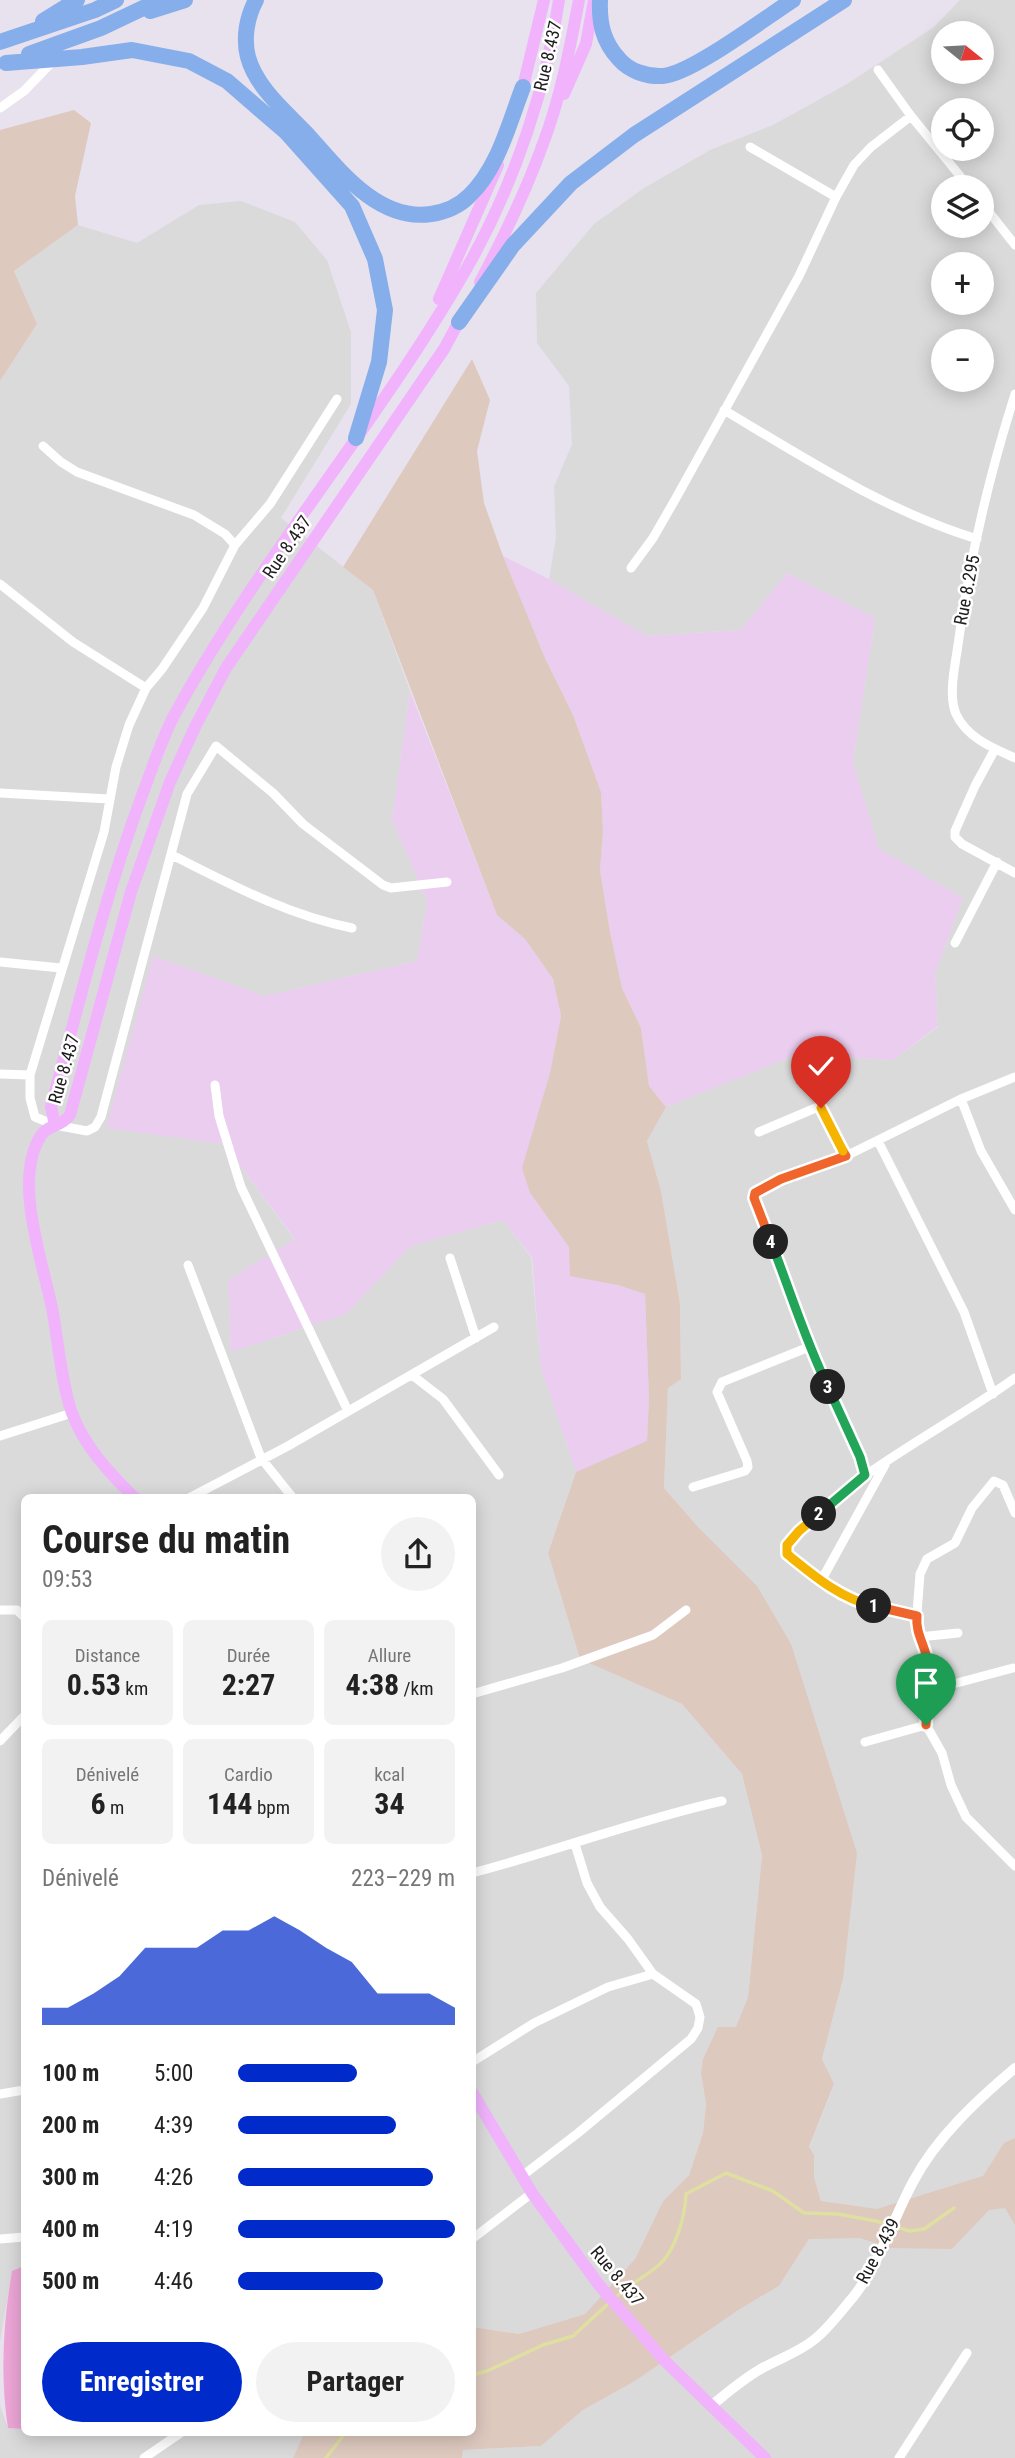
<!DOCTYPE html>
<html lang="fr">
<head>
<meta charset="utf-8">
<style>
  body { margin:0; font-family:"Roboto Condensed",sans-serif; background:#f2f2f2; color:#222; height:100vh; display:flex; flex-direction:column; font-size:26px; white-space:nowrap }
  * { box-sizing:border-box; margin:0 }
  p { font-size:23px; color:#767676 }
  .icon { flex:none; width:38px; height:38px; fill:none; stroke:currentColor; stroke-width:2; stroke-linecap:round; stroke-linejoin:round }
  .map { position:relative; flex:1; overflow:hidden }
  .details { position:absolute; left:21px; top:1494px; width:455px; height:942px; display:flex; flex-direction:column; background:#fff; border-radius:10px; box-shadow:0 4px 18px #0003 }
  .details>* { flex:none }
  .needle { width:46px; rotate:108deg }
  .buttons { position:absolute; left:931px; top:21px; display:grid; gap:14px }
  .buttons a { display:grid; place-items:center; width:63px; height:63px; border-radius:50%; background:#fff; box-shadow:0 4px 18px #0003; font-size:35px }
  .pin { position:absolute; display:grid; place-items:center; width:60px; height:60px; color:#fff; margin:-72px -30px; border-radius:50% 50% 50% 0; rotate:-45deg; box-shadow:0 0 7px #0007 }
  .pin .icon { rotate:45deg }
  .km { position:absolute; width:35px; height:35px; margin:-18px; border-radius:50%; background:#222; color:#fff; font-size:19px; line-height:35px; text-align:center }
  .round { display:grid; place-items:center; flex:none; width:74px; height:74px; border-radius:37px; background:#f2f2f2 }
  .headline { display:flex; align-items:center; justify-content:space-between; height:119px; padding:0 21px }
  h1 { font-size:38px; font-weight:700; line-height:52px }
  .metrics { display:grid; grid-template-columns:repeat(3,1fr); gap:10px; height:119px; padding:7px 21px }
  .metrics div { display:grid; align-content:center; border-radius:10px; background:#f2f2f2; text-align:center }
  .metrics b { font-size:30px; font-weight:700 }
  .metrics small { font-size:19px; font-weight:400 }
  .metrics p { font-size:19px }
  .chart { height:196px; padding:14px 21px }
  .chart p { display:flex; justify-content:space-between }
  .chart svg { width:100%; height:126px; margin-top:7px; fill:#002bca; opacity:.7 }
  .button { display:flex; gap:14px; margin-top:auto; padding:14px 21px }
  .button a { flex:1; height:80px; border-radius:42px; background:#002bca; color:#fff; font-size:28px; font-weight:700; line-height:80px; text-align:center }
  .button a+a { background:#f2f2f2; color:#222 }
  ul { padding:0 21px; list-style:none; font-size:23px }
  li { display:grid; grid-template-columns:112px 84px 1fr; align-items:center; height:52px }
  li i { height:18px; border-radius:9px; background:#002bca }
  .map>svg:first-child { display:block }
</style>
</head>
<body>
<div class="map">
<svg width="1015" height="2458" viewBox="0 0 1015 2458">
  <rect width="100%" height="100%" fill="#e8e2ef"/>
  <path fill="#dadadb" fill-rule="evenodd" d="M960 0H1015V2458H462L463 2450 541 2446 583 2410 635 2381 740 2309 779 2286 809 2239 821 2201 814 2177V2155L809 2148 834 2085 822 2059 843 1979 699 1528 664 1488 668 1388 681 1378 680 1304 661 1191 647 1141 666 1107 798 1054 893 1060 938 1027 935 974 963 898 879 849 853 762 875 618 787 573 741 630 647 636 549 579 556 538 554 487 572 444 569 386 537 343 536 293 594 224 644 188 710 150 773 125 847 84 934 27ZM943 33H982V72H943ZM943 110H982V149H943ZM943 187H982V226H943ZM943 264H982V303H943ZM943 341H982V380H943Z
    M241 201 295 222 327 260 351 332V404L281 518 373 590 410 691 392 820 427 901 417 961 264 996 153 956 224 1144 295 1240 228 1280 231 1352 346 1314 411 1246 503 1220 531 1257 541 1369 576 1472 548 1553 580 1659 682 1704 742 1774 762 1855 748 1997 736 2028 701 2073 706 2104 703 2133 689 2175 663 2201 635 2259 585 2314 519 2334 473 2327 472 1498H24V2266L12 2272 0 2342V381L37 324 14 271 78 225 137 243 199 205Z
    M0 2405 8 2428 24 2429V2432L304 2433 293 2458H0Z"/>
  <path fill="#eacdef" d="M503 556 549 579 647 636 741 630 787 573 875 618 853 762 879 849 963 898 935 974 938 1026 893 1060 798 1054 666 1107 649 1086 641 1028 622 988 610 932 600 870 603 831 601 792 573 715 545 658Z
    M410 691 497 915 525 939 553 979 561 1016 550 1073 523 1168 530 1193 569 1247 618 1285 645 1294 649 1399 647 1442 576 1472 541 1369 532 1257 503 1220 411 1246 346 1314 231 1352 228 1280 295 1239 224 1144 106 1128 153 956 264 996 417 961 427 901 392 820Z"/>
  <path fill="#eca6d7" d="M24 2266V2429L8 2428C0 2377 3 2323 12 2271Z"/>
  <path fill="#dec9bf" d="M74 110 91 123 75 196 78 225 14 271 37 324 0 381V130Z
    M472 359 490 400 477 451 484 503 503 556 545 658 573 715 601 792 603 831 600 870 610 932 622 988 641 1028 649 1086 666 1107 647 1141 661 1191 680 1304 681 1379 668 1388 664 1488 699 1528 757 1586 791 1644 857 1853 843 1979 822 2059 834 2084 809 2147 814 2155V2177L821 2201 877 2209 983 2176 1004 2143 1015 2138V2225L1005 2208 989 2210 952 2249 890 2248 860 2238 809 2239 779 2286 740 2309 635 2381 583 2410 541 2446 463 2450 462 2458H293L304 2433 472 2432 473 2327 519 2334 585 2314 635 2259 663 2201 689 2175 703 2133 706 2104 701 2073 703 2059 718 2027H736L748 1997 762 1855 742 1774 682 1704 580 1659 548 1553 576 1472 647 1441 649 1399 645 1294 618 1285 570 1276 569 1247 530 1193 522 1168 550 1073 561 1016 553 979 525 939 497 915 373 590 343 567Z"/>
  <g fill="none" stroke-linecap="round" stroke-linejoin="round">
    <path stroke="#dedfa1" stroke-width="3.5" d="M615 2298C628 2285 645 2277 659 2265 676 2250 685 2216 686 2194L726 2173 773 2191 804 2213 838 2214 876 2221 910 2231 924 2229 954 2208
      M472 2375 487 2371 543 2345 573 2336 609 2303
      M326 2458 346 2432"/>
    <path stroke="#fff" stroke-width="9" d="M878 70 911 116 969 187
      M0 108 24 91 55 59
      M750 147 836 197
      M982 203 1015 245
      M1015 394C989 476 969 561 958 645 955 666 948 695 956 714 967 738 993 748 1015 758
      M337 399 270 504 235 545 203 608 162 669 146 688 129 725 116 767 104 832 30 1075V1098L35 1117 55 1125 87 1131 95 1127 101 1117 187 794 216 746 273 793 303 824 383 885 391 888 447 882
      M724 410C806 459 886 511 977 539
      M43 446 61 462 77 472 194 515 225 534 235 545
      M631 568 653 538 676 498 799 276 836 197 854 165 871 147 911 116
      M0 584 73 642 146 688
      M995 749 975 786 955 831V837L962 844 1015 873
      M0 793 109 799
      M172 855C230 884 287 915 352 928
      M955 943 997 862
      M0 962 61 968
      M0 1074 30 1075
      M215 1085 219 1116 241 1187 348 1411
      M961 1099 981 1151 1015 1210
      M759 1132 818 1107 821 1108 846 1156
      M878 1141 964 1312 993 1394
      M450 1258 476 1338
      M188 1265 261 1458 293 1498
      M412 1375 443 1399 499 1475
      M0 1436 72 1413
      M886 1463 821 1581 859 1603 917 1616
      M865 1475 860 1457 809 1347 796 1303 754 1195 781 1179 846 1156 961 1099 1015 1077
      M693 1487 745 1471 748 1467 747 1461 717 1392 722 1382 809 1347
      M189 1498 288 1446 494 1327
      M1015 1513 1003 1485 994 1481 972 1508 955 1543 927 1559 920 1574 916 1626 926 1650 929 1666 926 1725 942 1753 951 1785 966 1817 1015 1866
      M821 1581 787 1554V1545C847 1474 940 1432 1015 1378
      M0 1610H17L24 1617
      M919 1637 958 1633
      M927 1691 1013 1668
      M472 1694 562 1668 653 1635 686 1610
      M0 1741 24 1716
      M865 1742 926 1725
      M472 1873C556 1851 637 1820 722 1801
      M472 2062 534 2023 608 1987 653 1974
      M0 2094 24 2090
      M522 2176 578 2133 691 2039 698 2028 700 2017 696 2004 653 1974 628 1939 600 1907 587 1883 575 1844
      M0 2239 24 2237
      M472 2239 532 2193
      M144 2458 182 2432
      M899 2458 967 2353"/>
    <path stroke="#fff" stroke-width="10" d="M712 2405C727 2393 742 2380 759 2370 778 2359 798 2353 815 2339 829 2328 842 2310 854 2296 880 2262 893 2219 913 2182 936 2138 977 2100 1015 2068"/>
    <path stroke="#f0b3fc" stroke-width="12" d="M564 94 586 44 594 0
      M521 95 544 0
      M480 282C504 237 527 189 544 141 561 96 570 47 579 0
      M439 299 498 165
      M55 1125 51 1107C79 1004 104 899 141 798 152 770 161 739 176 712 263 553 385 415 473 257 516 178 546 88 559 0
      M135 1498C110 1474 84 1446 72 1413 62 1386 58 1342 53 1313 44 1266 16 1190 36 1145 46 1120 58 1131 70 1115L131 892 170 782 195 727 226 668 444 349 463 314
      M472 2092 532 2193 599 2285 664 2360 765 2458"/>
    <path stroke="#86aeea" stroke-width="16" d="M256 0C247 17 243 38 248 57 256 87 285 111 306 133 338 168 377 222 431 214 445 212 458 207 469 196 498 169 509 123 523 87
      M600 0C599 23 603 42 619 59 629 71 647 77 663 76 691 74 765 18 793 0
      M150 11 185 0
      M43 21 77 0
      M0 42 95 10 116 0
      M29 54 101 28 160 0
      M6 63 82 57 132 50 189 61 227 81 286 132 352 206 375 259 385 310 379 362 356 438
      M459 322 513 245 571 183 634 135 844 0"/>
  </g>
  <g fill="none" stroke-linecap="round" stroke-linejoin="round">
    <g stroke="#fff" stroke-width="14">
      <path id="split-1" d="M874 1606 917 1616C915 1634 926 1646 928 1664 930 1683 927 1705 926 1725"/>
    </g>
    <g stroke="#fff" stroke-width="14">
      <path id="split-2" d="M819 1514 799 1531 787 1545V1554C813 1575 841 1599 874 1606"/>
    </g>
    <g stroke="#fff" stroke-width="14">
      <path id="split-3" d="M819 1514 865 1475 860 1457 828 1387"/>
    </g>
    <g stroke="#fff" stroke-width="14">
      <path id="split-4" d="M771 1242C790 1290 805 1340 828 1387"/>
    </g>
    <g stroke="#fff" stroke-width="14">
      <path id="split-5" d="M771 1242 754 1198 755 1193 781 1179 846 1156 843 1151"/>
    </g>
    <g stroke="#fff" stroke-width="14">
      <path id="split-6" d="M821 1108 843 1151"/>
    </g>
    <use href="#split-1" stroke="#f0652b" stroke-width="9"/>
    <use href="#split-2" stroke="#f5b400" stroke-width="9"/>
    <use href="#split-3" stroke="#22a559" stroke-width="9"/>
    <use href="#split-4" stroke="#22a559" stroke-width="9"/>
    <use href="#split-5" stroke="#f0652b" stroke-width="9"/>
    <use href="#split-6" stroke="#f5b400" stroke-width="9"/>
  </g>
  <g text-anchor="middle" stroke-width="5" stroke-linejoin="round" paint-order="stroke">
    <g font-size="18" fill="#1d1d1d" stroke="#fff">
      <text transform="translate(548 56) rotate(-77)" y="6">Rue 8.437</text>
      <text transform="translate(287 547) rotate(-56)" y="6">Rue 8.437</text>
      <text transform="translate(967 590) rotate(-79)" y="6">Rue 8.295</text>
      <text transform="translate(64 1069) rotate(-74)" y="6">Rue 8.437</text>
      <text transform="translate(878 2251) rotate(-62)" y="6">Rue 8.439</text>
      <text transform="translate(617 2276) rotate(50)" y="6">Rue 8.437</text>
    </g>
  </g>
</svg>
<div class="buttons">
<a><svg class="needle" viewBox="-14 -14 28 28"><path d="M0-13l5 13h-10z" fill="#e53935"/><path d="M0 13l5-13h-10z" fill="#767676"/></svg></a>
<a><svg class="icon" aria-label="locate" viewBox="0 0 24 24"><circle cx="12" cy="12" r="6"/><path d="M12 2v4M12 18v4M2 12h4M18 12h4"/></svg></a>
<a><svg class="icon" aria-label="layers" viewBox="0 0 24 24"><path d="M12 4l9 5-9 5-9-5zM3 14l9 5 9-5"/></svg></a>
<a>+</a>
<a>−</a>
</div>
<div class="pin" style="left:926px;top:1725px;background:#1e9e55"><svg class="icon" aria-label="arrive" viewBox="0 0 24 24"><path d="M6 21V4h12l-3 4 3 4H6"/></svg></div>
<div class="pin" style="left:821px;top:1108px;background:#d93025"><svg class="icon" aria-label="check" viewBox="0 0 24 24"><path d="M5 12l5 5 9-10"/></svg></div>
<b class="km" style="left:874px;top:1606px">1</b>
<b class="km" style="left:819px;top:1514px">2</b>
<b class="km" style="left:828px;top:1387px">3</b>
<b class="km" style="left:771px;top:1242px">4</b>
<section class="details">
<div class="headline"><div><h1>Course du matin</h1><p>09:53</p></div><a class="round"><svg class="icon" aria-label="share" viewBox="0 0 24 24"><path d="M12 15V3M7 8l5-5 5 5M5 13v7h14v-7"/></svg></a></div>
<div class="metrics">
<div><p>Distance</p><b>0.53<small> km</small></b></div>
<div><p>Durée</p><b>2:27</b></div>
<div><p>Allure</p><b>4:38<small> /km</small></b></div>
</div>
<div class="metrics">
<div><p>Dénivelé</p><b>6<small> m</small></b></div>
<div><p>Cardio</p><b>144<small> bpm</small></b></div>
<div><p>kcal</p><b>34</b></div>
</div>
<div class="chart"><p><span>Dénivelé</span>223–229 m</p>
<svg viewBox="0 0 160 44" preserveAspectRatio="none"><path d="M0 44V38L10 38L20 33L30 27L40 17L50 17L60 17L70 11L80 11L90 6L100 11L110 17L120 22L130 33L140 33L150 33L160 38V44z"/></svg>
</div>
<ul>
<li><b>100 m</b>5:00<i style="width:55%"></i></li>
<li><b>200 m</b>4:39<i style="width:73%"></i></li>
<li><b>300 m</b>4:26<i style="width:90%"></i></li>
<li><b>400 m</b>4:19<i style="width:100%"></i></li>
<li><b>500 m</b>4:46<i style="width:67%"></i></li>
</ul>
<div class="button"><a>Enregistrer</a><a>Partager</a></div>
</section>
</div>
</body>
</html>
